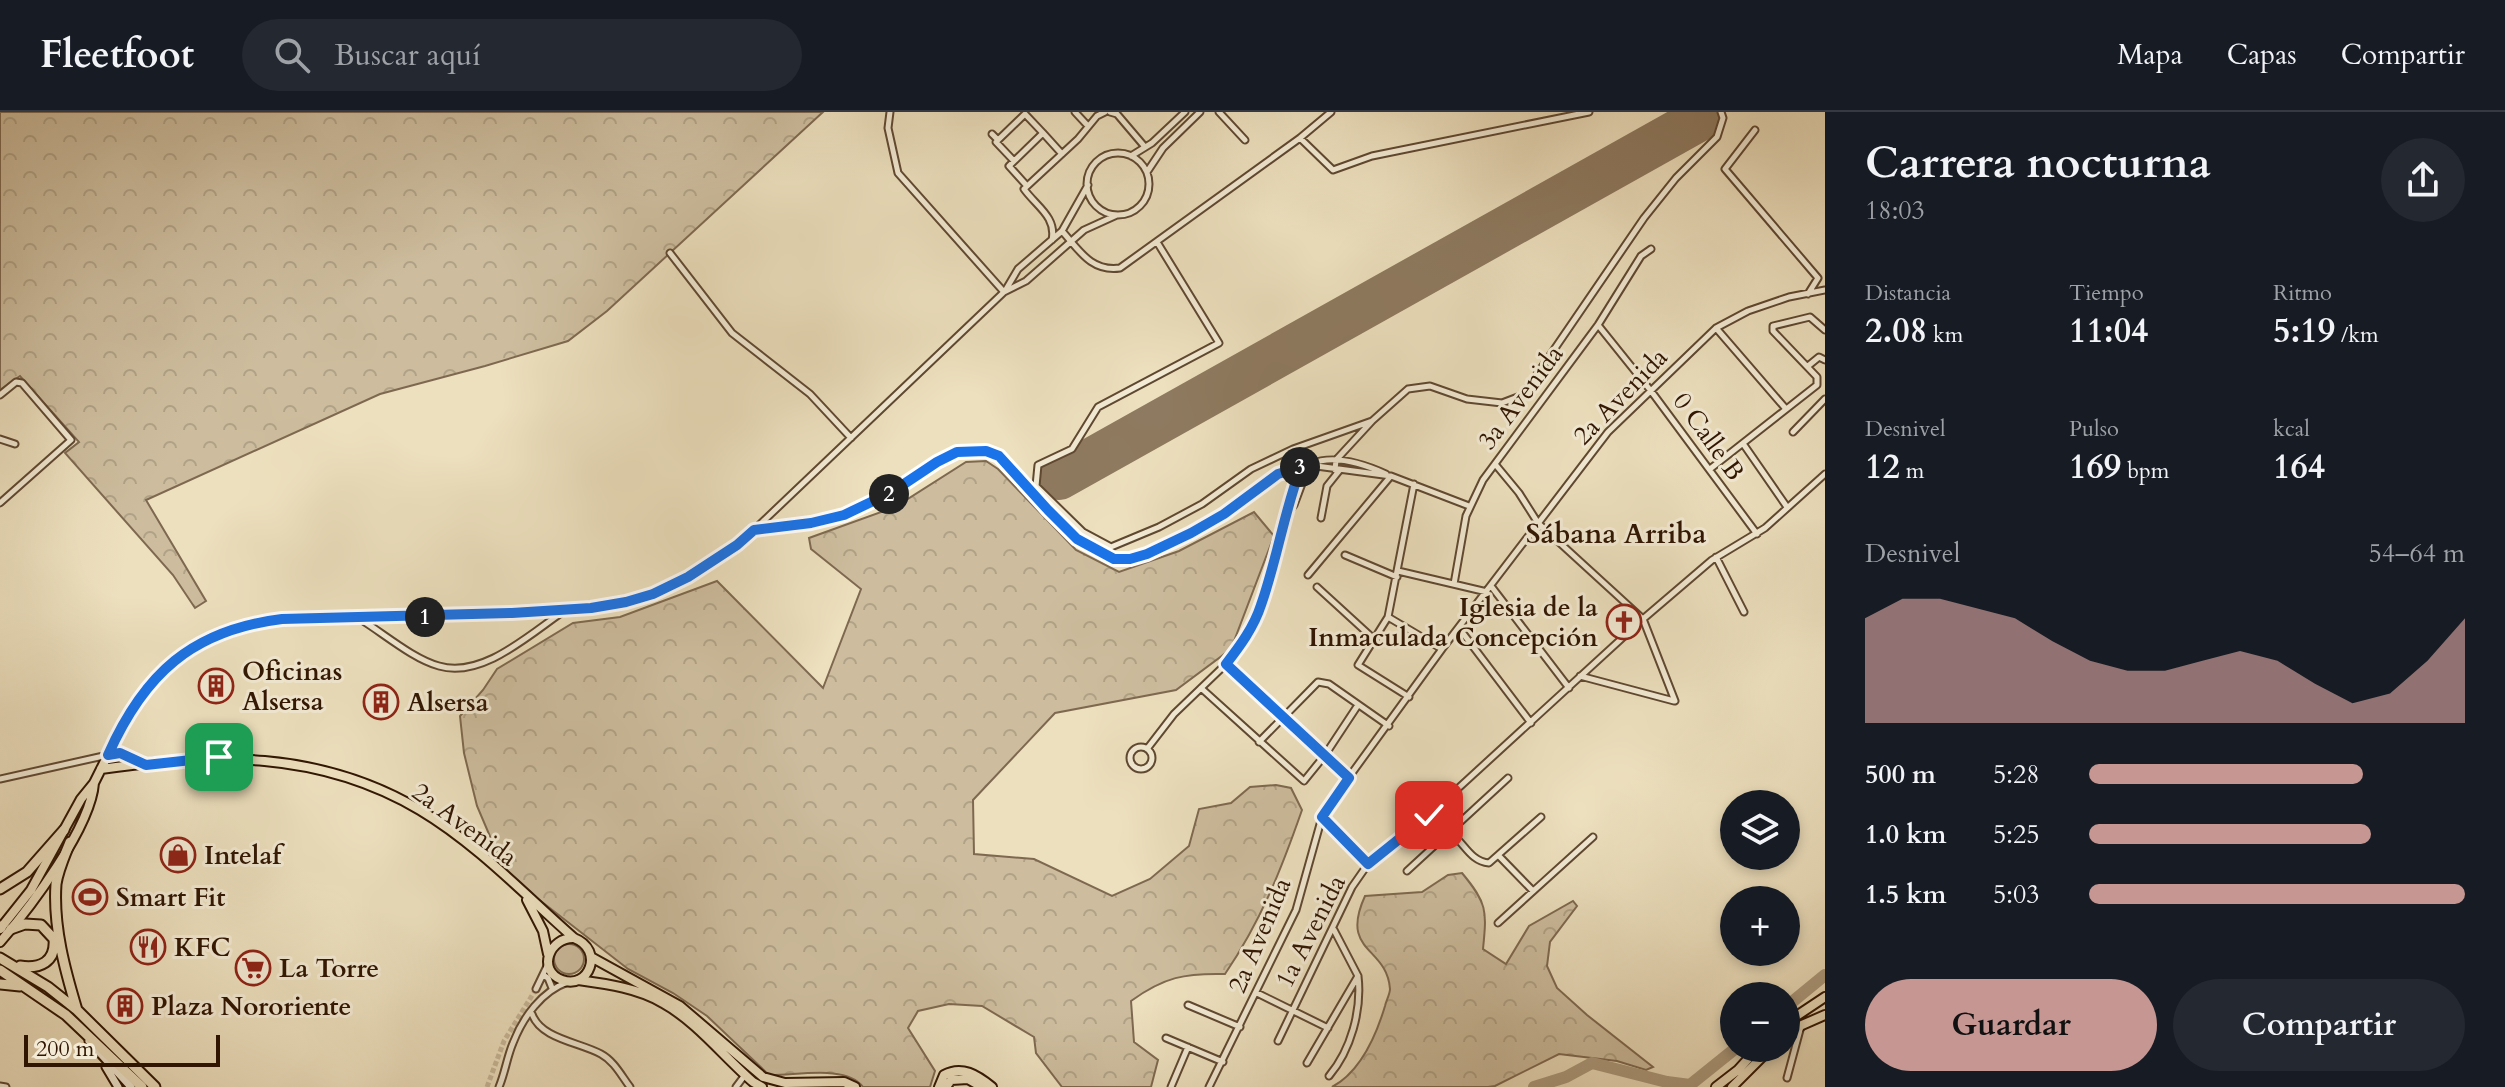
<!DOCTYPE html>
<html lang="es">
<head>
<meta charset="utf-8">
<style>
  body { margin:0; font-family:Cardo,serif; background:#242831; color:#f1f3f6; height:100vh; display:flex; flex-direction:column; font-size:30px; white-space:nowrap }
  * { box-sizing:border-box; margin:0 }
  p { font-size:26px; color:#9ea1a6 }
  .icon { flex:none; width:44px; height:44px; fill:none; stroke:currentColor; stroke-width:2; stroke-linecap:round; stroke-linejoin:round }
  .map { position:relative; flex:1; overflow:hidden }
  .details { display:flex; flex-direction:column; background:#171b24; width:680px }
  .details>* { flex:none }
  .tools { position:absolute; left:1720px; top:678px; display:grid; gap:16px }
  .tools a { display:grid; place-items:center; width:80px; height:80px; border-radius:50%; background:#171b24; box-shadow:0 4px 12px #0003; font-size:40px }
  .scale { position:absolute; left:24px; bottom:20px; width:196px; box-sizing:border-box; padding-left:8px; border:4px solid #301502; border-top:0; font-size:22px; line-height:28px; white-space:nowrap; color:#301502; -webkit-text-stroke:6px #f3ebd5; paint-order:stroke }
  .pin { position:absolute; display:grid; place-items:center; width:68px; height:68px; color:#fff; margin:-34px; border-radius:16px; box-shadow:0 4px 12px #0006 }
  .km { position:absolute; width:40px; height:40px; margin:-20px; border-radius:50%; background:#222; color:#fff; font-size:22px; line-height:40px; text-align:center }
  .round { display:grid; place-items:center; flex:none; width:84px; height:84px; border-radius:42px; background:#242831 }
  .head { display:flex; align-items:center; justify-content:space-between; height:136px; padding:0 40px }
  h1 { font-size:44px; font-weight:700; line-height:60px }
  .figures { display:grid; grid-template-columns:repeat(3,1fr); gap:12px; height:136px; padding:8px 40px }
  .figures div { display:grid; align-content:center }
  .figures b { font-size:34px; font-weight:700 }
  .figures small { font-size:22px; font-weight:400 }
  .figures p { font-size:22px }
  .chart { height:224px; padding:16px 40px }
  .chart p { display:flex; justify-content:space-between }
  .chart svg { width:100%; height:144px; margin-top:8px; fill:#c59692; opacity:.7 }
  .button { display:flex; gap:16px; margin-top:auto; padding:16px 40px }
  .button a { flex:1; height:92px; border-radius:48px; background:#c59692; color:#111; font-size:32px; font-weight:700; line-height:92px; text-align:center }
  .button a+a { background:#242831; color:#f1f3f6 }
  ul { padding:0 40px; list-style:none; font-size:26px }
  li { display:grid; grid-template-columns:128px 96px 1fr; align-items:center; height:60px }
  li i { height:20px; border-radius:10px; background:#c59692 }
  header { display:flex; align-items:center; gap:48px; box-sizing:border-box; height:112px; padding:0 40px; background:#171b24; border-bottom:2px solid #363941 }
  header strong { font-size:38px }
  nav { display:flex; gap:44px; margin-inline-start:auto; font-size:28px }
  .search { width:560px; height:72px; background:#242831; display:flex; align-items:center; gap:20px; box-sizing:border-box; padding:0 28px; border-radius:44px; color:#9ea1a6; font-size:30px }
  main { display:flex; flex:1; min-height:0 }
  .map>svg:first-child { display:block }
</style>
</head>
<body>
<header>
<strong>Fleetfoot</strong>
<div class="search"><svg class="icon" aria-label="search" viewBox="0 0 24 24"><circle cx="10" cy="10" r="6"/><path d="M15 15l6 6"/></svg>Buscar aquí</div>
<nav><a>Mapa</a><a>Capas</a><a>Compartir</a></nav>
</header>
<main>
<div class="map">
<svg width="1825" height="975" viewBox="0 0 1825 975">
  <defs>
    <pattern id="forest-crowns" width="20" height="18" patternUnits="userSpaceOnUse" patternTransform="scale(2)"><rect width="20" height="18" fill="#cdbd9e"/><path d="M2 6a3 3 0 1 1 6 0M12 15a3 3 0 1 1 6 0" fill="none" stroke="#b0a286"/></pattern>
  </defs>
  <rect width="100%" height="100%" fill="#ede0be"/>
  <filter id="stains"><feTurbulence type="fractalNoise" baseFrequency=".0025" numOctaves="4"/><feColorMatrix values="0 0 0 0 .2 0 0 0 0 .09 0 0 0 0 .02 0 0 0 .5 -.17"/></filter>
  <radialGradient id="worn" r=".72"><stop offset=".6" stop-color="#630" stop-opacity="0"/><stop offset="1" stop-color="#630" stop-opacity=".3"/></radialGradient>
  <path fill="#cdbd9e" stroke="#7e6950" stroke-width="2" d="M554 847a15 15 0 1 1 30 0a15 15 0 1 1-30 0Z"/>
  <path fill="url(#forest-crowns)" stroke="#7e6950" stroke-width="2" d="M0 0H823L607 199 568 229 485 254 380 282 146 388 206 489 195 496 173 463 65 341 79 330 20 264 0 278Z
    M986 349 998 357 1076 438 1119 460 1179 439 1254 400 1274 424 1231 537 1176 578 1055 601 973 688 974 742 1034 747 1112 784 1150 767 1189 734 1199 697 1231 691 1250 675 1276 673 1291 676 1302 698C1281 758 1261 809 1225 862 1185 861 1164 865 1131 889L1134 930 1158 948 1151 975H1062L1036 941 1034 925 982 894 949 892 918 899 908 916 935 959 930 975H863C846 952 795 964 769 963L707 904 673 881 628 857 506 762 477 694 464 641 460 604 483 578 497 557 573 511 620 505 717 469 823 576 861 477 811 437 809 426 895 395 966 350Z
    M1462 761C1487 791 1487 798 1483 837L1506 852 1529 814 1573 789 1577 794 1550 830 1547 854 1557 876 1587 903 1653 955 1646 958 1617 949 1559 942 1495 974 1488 975H1332C1360 960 1376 924 1385 894 1386 889 1390 882 1390 877 1387 834 1339 841 1365 784L1422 780 1448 763Z"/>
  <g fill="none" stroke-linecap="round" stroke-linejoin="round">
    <path stroke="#ad9b7e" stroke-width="12" d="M1786 895 1825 863
      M1534 975 1566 965 1592 951 1667 970 1690 973 1736 936"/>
    <path stroke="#8e7a60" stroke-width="44" d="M1059 366 1698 8"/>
    <path stroke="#c7b798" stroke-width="5" stroke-dasharray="5 2.5" stroke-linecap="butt" d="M487 975 504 929 536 877"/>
    <g stroke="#5f4831" stroke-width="9">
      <path id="minor" d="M890 0 888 16 898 61 1004 180
        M1075 0 1088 14
        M1110 0 1117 2 1145 35
        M1219 0 1245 28
        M1755 18 1725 57 1818 166 1808 182
        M992 22 998 28
        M1300 26 1333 58 1372 44 1589 0
        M1087 72a31 31 0 1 1 62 0a31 31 0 1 1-62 0Z
        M1131 44 1152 31 1185 0
        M1014 49 996 30 1025 2 1043 21
        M1147 60 1163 36 1200 0
        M1027 74 1009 54 1043 21 1062 42
        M1062 119C1079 138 1091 160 1120 156L1300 26 1331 0
        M1052 128C1057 105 1036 94 1024 77L1078 27 1097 4 1105 0
        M1157 130 1219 231 1098 295 1072 337 1038 353 1036 374 1083 420 1111 435 1159 415 1202 392 1251 357 1293 337 1372 309 1408 277 1430 274 1467 287 1502 291 1523 283 1644 106 1676 66 1717 25 1723 6 1721 0
        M670 141 732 221 810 282 851 326
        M1005 179 1018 157 1062 119 1088 73
        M1598 213 1651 279 1757 422
        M1716 216 1786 297
        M1808 254 1819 245 1825 248
        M0 283 16 270 22 271 71 328 0 391
        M1793 320 1825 287
        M0 327 15 332
        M1744 333 1787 395
        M1311 352C1334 342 1364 352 1386 362
        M1495 352 1519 381 1538 411 1643 507 1675 589
        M1710 357 1817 273V265L1773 219V214L1810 205 1825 218
        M1335 358 1336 348 1372 309
        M1285 401 1301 355
        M1321 406 1327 374 1339 359
        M755 418 811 411 844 403 892 380 937 350 957 340 973 338 999 344 1012 354 1048 398 1077 427 1114 447H1130L1147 442 1191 421 1224 402 1278 362 1309 353 1391 364 1469 394
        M1345 443 1397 465
        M1716 445 1744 500
        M1398 459 1487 480
        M1308 463 1390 365
        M1454 472 1466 404 1483 368 1598 213 1641 144 1651 137
        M1491 474 1569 576
        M1317 475 1375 528
        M1388 505 1442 537
        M360 507C383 521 413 547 439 554 482 567 530 522 564 499
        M1459 516 1531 611
        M1226 552 1349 666
        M1580 564 1674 589
        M1201 576 1304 669 1325 643 1358 593
        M1409 585 1358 553 1388 505 1414 372
        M1259 630 1318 570 1329 572 1389 614
        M1130 646a11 11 0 1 1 22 0a11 11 0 1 1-22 0Z
        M1147 637 1174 602 1226 552 1244 528 1261 495 1284 406 1294 393 1309 353
        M0 667 108 643C131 591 169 537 225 519 270 504 317 507 363 506 416 506 468 504 521 501 565 498 610 497 652 482 689 469 725 444 754 418L1004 180 1026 169 1084 118 1117 103
        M1435 698 1447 711 1450 719
        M1429 703C1436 711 1441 714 1449 720 1464 729 1469 749 1489 751L1541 705
        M1322 706 1368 752
        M1499 744 1533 779
        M1407 759 1508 666
        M1498 811 1593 725
        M543 863 548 866 552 876
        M536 877 548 852
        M1257 881 1328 916
        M1188 893 1240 915
        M532 902C541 927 579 930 601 942 614 949 621 963 630 975
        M1166 926 1223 950
        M1278 929 1352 775 1368 752 1429 703 1643 507 1712 448 1765 416 1825 362
        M1307 951 1358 864
        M1329 964C1351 938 1362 898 1358 864L1334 818
        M1787 966 1801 914
        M0 974 6 975
        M499 975C505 961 507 945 513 931 523 905 542 879 568 870
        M736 975 745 963
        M1171 975 1188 935
        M1209 975 1296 798 1322 705 1328 694 1442 537 1608 320 1716 216 1748 199 1789 185 1825 178"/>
    </g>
    <g stroke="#301502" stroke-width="11">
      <path id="secondary" d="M89 929 131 975
        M106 955 118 975"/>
    </g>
    <g stroke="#301502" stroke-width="12">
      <path id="primary" d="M101 657C213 641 319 638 420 698 477 732 525 783 574 826 605 838 589 878 562 868 536 858 550 825 574 826
        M527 788 543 819 548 842
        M0 817 31 778 81 687 94 671 108 643 120 641 142 651
        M0 830C30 796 91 715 94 671
        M591 845 680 894 763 965 785 971 844 970 855 975
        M578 868C607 872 638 876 663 891 697 910 724 945 753 970L762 975
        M1786 911 1825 885
        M1786 924 1802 913 1825 903
        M939 975 944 963C962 953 977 963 992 975
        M946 975 951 968 968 967 982 975
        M1716 975 1738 958 1758 936
        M1732 975 1771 936"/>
    </g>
    <g stroke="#301502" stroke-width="13">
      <path id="trunk" d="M70 730C65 743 58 758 56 772 53 815 65 858 77 898
        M0 777 27 760 64 718
        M0 814 1 816
        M11 817 25 812 41 813 54 827C56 850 40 857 20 854
        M0 846 48 875 77 898 155 975
        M0 858 66 903 142 975
        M0 872 20 874"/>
    </g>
    <use href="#minor" stroke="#f3ebd5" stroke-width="5"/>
    <use href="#secondary" stroke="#f3ebd5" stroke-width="7"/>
    <use href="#primary" stroke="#ede0be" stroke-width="8"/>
    <use href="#trunk" stroke="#ede0be" stroke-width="9"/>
  </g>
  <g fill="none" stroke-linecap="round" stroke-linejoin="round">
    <g stroke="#fff" stroke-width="16">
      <path id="route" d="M219 645 146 653 120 641 108 643C144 562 192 518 282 507L512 501 591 496 626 490 653 482 688 465 737 433 754 418 811 411 844 403 892 380 937 350 957 340 986 339 999 344 1048 398 1077 427 1114 447H1130L1147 442 1191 421 1224 402 1278 362 1301 355C1284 400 1277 448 1261 493 1254 515 1240 534 1226 552L1349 666 1322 705 1368 752 1429 703"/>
    </g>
    <use href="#route" stroke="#1a73e8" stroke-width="10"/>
  </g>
  <defs>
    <g id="church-ring" transform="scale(1.8)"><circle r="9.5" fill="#f3ebd5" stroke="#8f2418" stroke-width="1.5"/><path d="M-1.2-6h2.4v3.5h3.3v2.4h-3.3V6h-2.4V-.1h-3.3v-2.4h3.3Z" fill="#8f2418"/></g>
    <g id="building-ring" transform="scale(1.8)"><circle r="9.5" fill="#f3ebd5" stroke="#8f2418" stroke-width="1.5"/><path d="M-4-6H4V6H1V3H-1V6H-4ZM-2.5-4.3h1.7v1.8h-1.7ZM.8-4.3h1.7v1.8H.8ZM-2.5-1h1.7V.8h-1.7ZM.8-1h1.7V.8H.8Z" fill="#8f2418"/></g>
    <g id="shop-ring" transform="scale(1.8)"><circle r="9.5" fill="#f3ebd5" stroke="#8f2418" stroke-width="1.5"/><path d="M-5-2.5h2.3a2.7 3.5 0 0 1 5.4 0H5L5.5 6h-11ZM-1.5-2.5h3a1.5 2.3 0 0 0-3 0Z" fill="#8f2418"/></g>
    <g id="stadium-ring" transform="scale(1.8)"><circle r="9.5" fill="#f3ebd5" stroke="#8f2418" stroke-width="1.5"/><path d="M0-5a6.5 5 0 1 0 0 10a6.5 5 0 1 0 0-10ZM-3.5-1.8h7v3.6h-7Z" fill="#8f2418"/></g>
    <g id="restaurant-ring" transform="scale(1.8)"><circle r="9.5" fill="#f3ebd5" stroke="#8f2418" stroke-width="1.5"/><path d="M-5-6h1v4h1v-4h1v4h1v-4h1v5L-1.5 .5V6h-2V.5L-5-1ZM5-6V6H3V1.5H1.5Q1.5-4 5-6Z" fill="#8f2418"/></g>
    <g id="supermarket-ring" transform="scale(1.8)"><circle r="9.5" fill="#f3ebd5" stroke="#8f2418" stroke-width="1.5"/><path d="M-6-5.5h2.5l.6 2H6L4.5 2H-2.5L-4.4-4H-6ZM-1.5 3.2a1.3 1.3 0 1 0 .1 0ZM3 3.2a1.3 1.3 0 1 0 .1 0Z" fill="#8f2418"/></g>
  </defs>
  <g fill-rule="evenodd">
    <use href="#church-ring" x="1624" y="510"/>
    <use href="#building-ring" x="216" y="574"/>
    <use href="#building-ring" x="381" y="590"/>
    <use href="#shop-ring" x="178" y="743"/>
    <use href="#stadium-ring" x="90" y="785"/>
    <use href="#restaurant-ring" x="148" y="835"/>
    <use href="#supermarket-ring" x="253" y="856"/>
    <use href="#building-ring" x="125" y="894"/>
  </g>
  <g text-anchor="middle" stroke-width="6" stroke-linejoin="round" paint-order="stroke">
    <g font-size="26" fill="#301502" stroke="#f3ebd5">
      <text transform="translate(1620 284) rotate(-46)" y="9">2a Avenida</text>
      <text transform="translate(1520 285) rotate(-53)" y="9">3a Avenida</text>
      <text transform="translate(1709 324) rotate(54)" y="9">0 Calle B</text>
      <text transform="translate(465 712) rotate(36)" y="9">2a Avenida</text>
      <text transform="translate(1310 819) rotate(-63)" y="9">1a Avenida</text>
      <text transform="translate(1259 823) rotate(-67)" y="9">2a Avenida</text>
    </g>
    <g font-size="26" font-weight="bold" fill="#301502" stroke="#f3ebd5" text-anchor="start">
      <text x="1598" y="504" text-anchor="end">Iglesia de la<tspan x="1598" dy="30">Inmaculada Concepción</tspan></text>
      <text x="242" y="568">Oficinas<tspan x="242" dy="30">Alsersa</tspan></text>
      <text x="407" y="599">Alsersa</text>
      <text x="204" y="752">Intelaf</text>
      <text x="116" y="794">Smart Fit</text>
      <text x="174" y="844">KFC</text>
      <text x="279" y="865">La Torre</text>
      <text x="151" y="903">Plaza Nororiente</text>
    </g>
    <g font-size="28" font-weight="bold" fill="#301502" stroke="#f3ebd5">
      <text x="1616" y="431">Sábana Arriba</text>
    </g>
  </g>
  <rect width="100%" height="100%" filter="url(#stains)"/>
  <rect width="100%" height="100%" fill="url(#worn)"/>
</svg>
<div class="tools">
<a><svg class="icon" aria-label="layers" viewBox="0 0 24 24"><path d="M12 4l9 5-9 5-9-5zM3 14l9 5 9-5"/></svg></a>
<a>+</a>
<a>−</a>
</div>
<div class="scale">200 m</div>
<div class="pin" style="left:219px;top:645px;background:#1e9e55"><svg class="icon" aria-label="arrive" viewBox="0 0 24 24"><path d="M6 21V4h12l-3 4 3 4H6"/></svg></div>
<div class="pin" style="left:1429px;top:703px;background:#d93025"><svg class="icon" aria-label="check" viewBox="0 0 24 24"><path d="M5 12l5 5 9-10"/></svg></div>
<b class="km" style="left:425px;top:505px">1</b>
<b class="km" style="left:889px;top:382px">2</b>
<b class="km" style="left:1300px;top:355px">3</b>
</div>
<section class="details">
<div class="head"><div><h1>Carrera nocturna</h1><p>18:03</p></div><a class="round"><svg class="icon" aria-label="share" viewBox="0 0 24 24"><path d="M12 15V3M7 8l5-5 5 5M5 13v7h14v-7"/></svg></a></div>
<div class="figures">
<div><p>Distancia</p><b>2.08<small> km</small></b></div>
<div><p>Tiempo</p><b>11:04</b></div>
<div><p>Ritmo</p><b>5:19<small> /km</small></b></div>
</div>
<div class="figures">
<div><p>Desnivel</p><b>12<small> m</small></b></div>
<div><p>Pulso</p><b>169<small> bpm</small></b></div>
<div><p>kcal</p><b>164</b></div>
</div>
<div class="chart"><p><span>Desnivel</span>54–64 m</p>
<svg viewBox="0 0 160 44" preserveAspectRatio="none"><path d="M0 44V12L10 6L20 6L30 9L40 12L50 19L60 25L70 28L80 28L90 25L100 22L110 25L120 32L130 38L140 35L150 25L160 12V44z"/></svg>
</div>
<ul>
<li><b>500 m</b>5:28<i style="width:73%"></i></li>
<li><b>1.0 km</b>5:25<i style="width:75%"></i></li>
<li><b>1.5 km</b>5:03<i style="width:100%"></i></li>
</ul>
<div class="button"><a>Guardar</a><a>Compartir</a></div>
</section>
</main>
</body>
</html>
